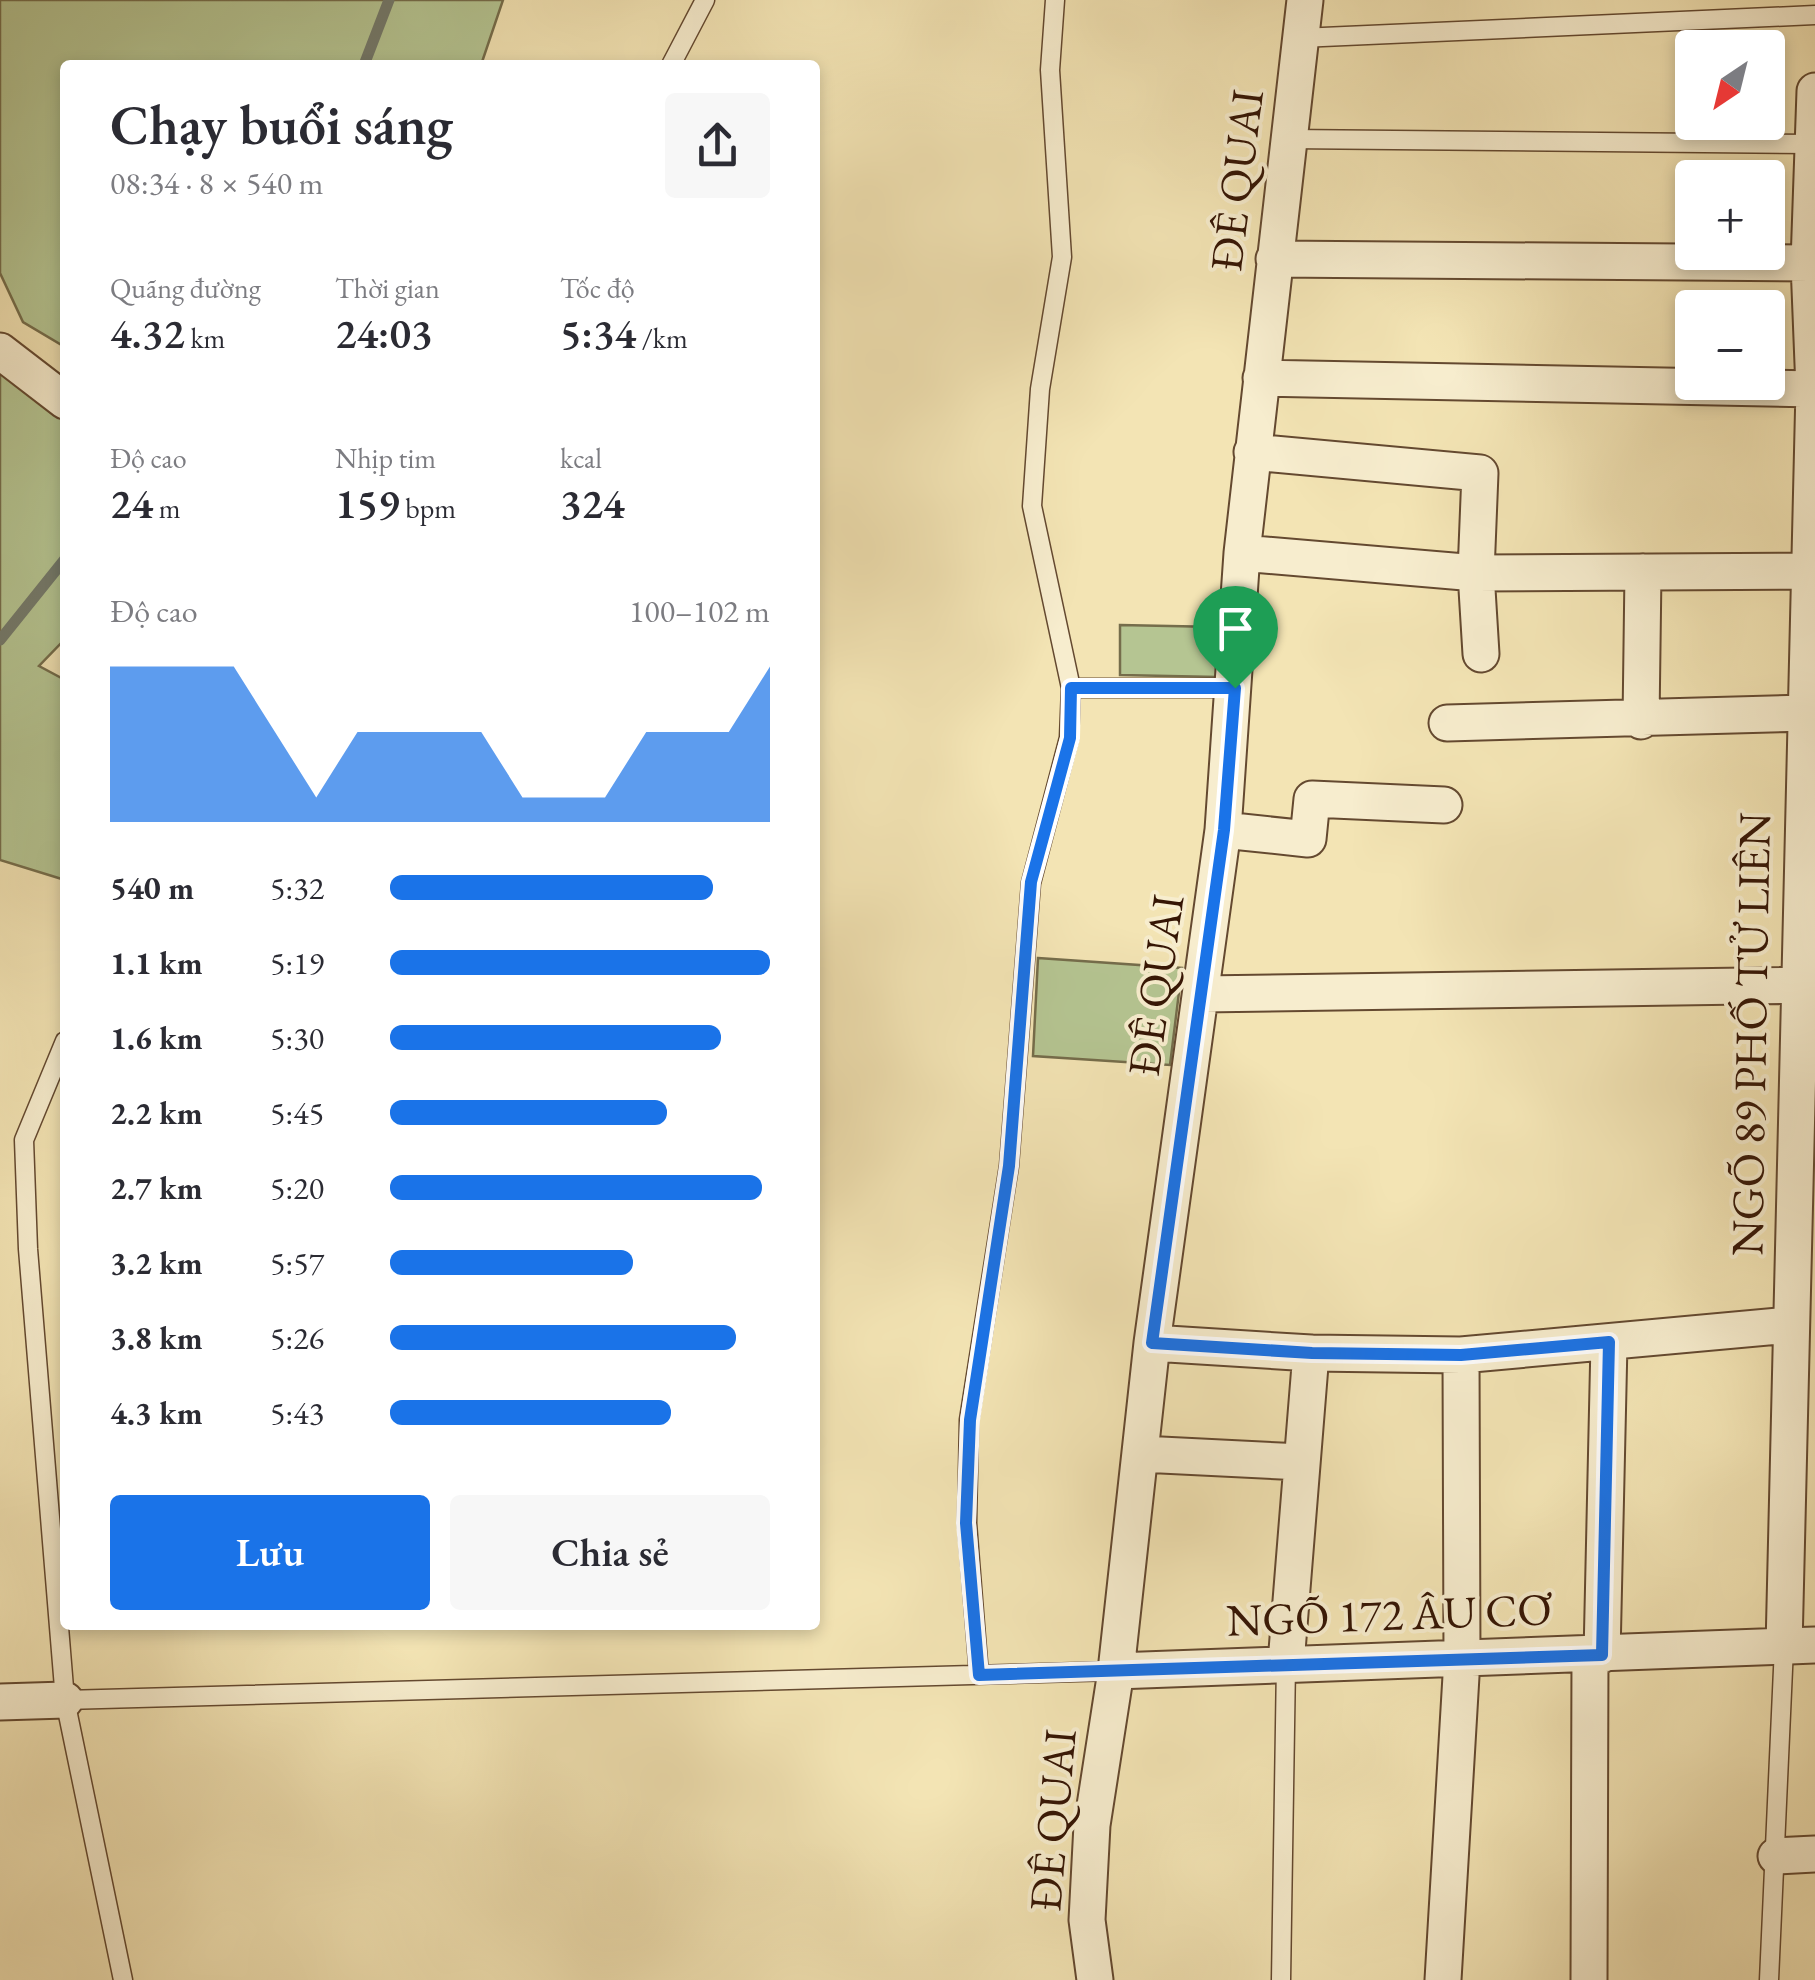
<!DOCTYPE html>
<html lang="vi">
<head>
<meta charset="utf-8">
<style>
  body { margin:0; font-family:"EB Garamond",serif; background:#f7f7f7; color:#2b2b33; height:100vh; display:flex; flex-direction:column; font-size:38px; white-space:nowrap }
  * { box-sizing:border-box; margin:0 }
  p { font-size:32px; color:#7c7c81 }
  .icon { flex:none; width:55px; height:55px; fill:none; stroke:currentColor; stroke-width:2; stroke-linecap:round; stroke-linejoin:round }
  .map { position:relative; flex:1; overflow:hidden }
  .side { position:absolute; left:60px; top:60px; width:760px; height:1570px; display:flex; flex-direction:column; background:#fff; border-radius:10px; box-shadow:0 5px 15px #0003 }
  .side>* { flex:none }
  .needle { width:65px; rotate:215deg }
  .fabs { position:absolute; left:1675px; top:30px; display:grid; gap:20px }
  .fabs a { display:grid; place-items:center; width:110px; height:110px; border-radius:10px; background:#fff; box-shadow:0 5px 15px #0003; font-size:50px }
  .pin { position:absolute; display:grid; place-items:center; width:85px; height:85px; color:#fff; margin:-102px -42px; border-radius:50% 50% 50% 0; rotate:-45deg; box-shadow:0 0 10px #0007 }
  .pin .icon { rotate:45deg }
  .round { display:grid; place-items:center; flex:none; width:105px; height:105px; border-radius:10px; background:#f7f7f7 }
  .headline { display:flex; align-items:center; justify-content:space-between; height:170px; padding:0 50px }
  h1 { font-size:55px; font-weight:600; line-height:75px }
  .stats { display:grid; grid-template-columns:repeat(3,1fr); gap:15px; height:170px; padding:10px 50px }
  .stats div { display:grid; align-content:center }
  .stats b { font-size:42px; font-weight:600 }
  .stats small { font-size:28px; font-weight:400 }
  .stats p { font-size:28px }
  .chart { height:280px; padding:20px 50px }
  .chart p { display:flex; justify-content:space-between }
  .chart svg { width:100%; height:180px; margin-top:10px; fill:#1a73e8; opacity:.7 }
  .cta { display:flex; gap:20px; margin-top:auto; padding:20px 50px }
  .cta a { flex:1; height:115px; border-radius:10px; background:#1a73e8; color:#fff; font-size:40px; font-weight:600; line-height:115px; text-align:center }
  .cta a+a { background:#f7f7f7; color:#2b2b33 }
  ul { padding:0 50px; list-style:none; font-size:32px }
  li { display:grid; grid-template-columns:160px 120px 1fr; align-items:center; height:75px }
  li i { height:25px; border-radius:12px; background:#1a73e8 }
  .map>svg:first-child { display:block }
</style>
</head>
<body>
<div class="map">
<svg width="1815" height="1980" viewBox="0 0 1815 1980">
  <rect width="100%" height="100%" fill="#f3e4b4"/>
  <filter id="stains"><feTurbulence type="fractalNoise" baseFrequency=".002" numOctaves="4"/><feColorMatrix values="0 0 0 0 .2 0 0 0 0 .09 0 0 0 0 .02 0 0 0 .5 -.17"/></filter>
  <radialGradient id="worn" r=".72"><stop offset=".6" stop-color="#630" stop-opacity="0"/><stop offset="1" stop-color="#630" stop-opacity=".3"/></radialGradient>
  <path fill="#b5c592" stroke="#756d4b" stroke-width="2.5" d="M0 0H503L481 65H65V347L23 322 0 273Z
    M0 371 65 418V639L39 666 65 680V880L0 860Z
    M1120 625 1218 627V677L1120 675Z
    M1038 958 1182 968 1170 1065 1033 1056Z"/>
  <g fill="none" stroke-linecap="round" stroke-linejoin="round">
    <path stroke="#737a6c" stroke-width="11" d="M364 65 389 0
      M0 640 65 559"/>
    <g stroke="#644930" stroke-width="21">
      <path id="lane" d="M1300 38 1815 15
        M671 65 705 0
        M1288 139 1813 144
        M1071 688H1235
        M65 1041 24 1140 28 1249 65 1700 123 1980
        M979 1675 967 1523 969 1420 1009 1166 1031 883 1069 738 1071 688 1032 506 1040 389 1062 257 1050 70 1055 0
        M65 1700 1116 1671
        M1281 1980 1286 1663
        M1769 1980 1784 1647"/>
    </g>
    <g stroke="#644930" stroke-width="39">
      <path id="street" d="M1274 259 1809 263
        M0 351 65 401
        M1261 378 1814 389
        M1252 452 1480 473 1476 573 1481 654
        M1242 553 1476 573 1815 571
        M1641 721 1643 572
        M1447 723 1806 713
        M1223 830 1308 839 1312 799 1444 805
        M1202 994 1815 985
        M1152 1343 1311 1353 1461 1355 1789 1325
        M1141 1454 1302 1462
        M1784 1647 1814 389 1809 263 1815 91
        M1602 1655 1609 1343
        M1286 1663 1311 1353
        M1116 1671 1815 1645
        M0 1702 65 1700
        M1776 1856 1815 1854
        M1095 1980 1087 1920 1092 1825 1116 1671 1152 1343 1223 830 1242 553 1305 0
        M1443 1980 1462 1659 1461 1355
        M1589 1980 1590 1656"/>
    </g>
    <use href="#lane" stroke="#f7edce" stroke-width="18"/>
    <use href="#street" stroke="#f7edce" stroke-width="35"/>
  </g>
  <g fill="none" stroke-linecap="round" stroke-linejoin="round">
    <g stroke="#fff" stroke-width="20">
      <path id="route" d="M1071 688H1235L1224 830 1152 1343 1312 1353 1461 1355 1609 1342 1602 1655 979 1675 966 1523 970 1420 1009 1166 1031 882 1070 738Z"/>
    </g>
    <use href="#route" stroke="#1a73e8" stroke-width="12"/>
  </g>
  <g text-anchor="middle" stroke-width="8" stroke-linejoin="round" paint-order="stroke">
    <g font-size="45" fill="#351504" stroke="#f7edce">
      <text transform="translate(1236 180) rotate(-83)" y="16">ĐÊ QUAI</text>
      <text transform="translate(1155 985) rotate(-82)" y="16">ĐÊ QUAI</text>
      <text transform="translate(1750 1034) rotate(-89)" y="16">NGÕ 89 PHỐ TỬ LIÊN</text>
      <text transform="translate(1389 1614) rotate(-2)" y="16">NGÕ 172 ÂU CƠ</text>
      <text transform="translate(1052 1820) rotate(-85)" y="16">ĐÊ QUAI</text>
    </g>
  </g>
  <rect width="100%" height="100%" filter="url(#stains)"/>
  <rect width="100%" height="100%" fill="url(#worn)"/>
</svg>
<div class="fabs">
<a><svg class="needle" viewBox="-14 -14 28 28"><path d="M0-13l5 13h-10z" fill="#e53935"/><path d="M0 13l5-13h-10z" fill="#7c7c81"/></svg></a>
<a>+</a>
<a>−</a>
</div>
<div class="pin" style="left:1235px;top:688px;background:#1e9e55"><svg class="icon" aria-label="arrive" viewBox="0 0 24 24"><path d="M6 21V4h12l-3 4 3 4H6"/></svg></div>
<section class="side">
<div class="headline"><div><h1>Chạy buổi sáng</h1><p>08:34 · 8 × 540 m</p></div><a class="round"><svg class="icon" aria-label="share" viewBox="0 0 24 24"><path d="M12 15V3M7 8l5-5 5 5M5 13v7h14v-7"/></svg></a></div>
<div class="stats">
<div><p>Quãng đường</p><b>4.32<small> km</small></b></div>
<div><p>Thời gian</p><b>24:03</b></div>
<div><p>Tốc độ</p><b>5:34<small> /km</small></b></div>
</div>
<div class="stats">
<div><p>Độ cao</p><b>24<small> m</small></b></div>
<div><p>Nhịp tim</p><b>159<small> bpm</small></b></div>
<div><p>kcal</p><b>324</b></div>
</div>
<div class="chart"><p><span>Độ cao</span>100–102 m</p>
<svg viewBox="0 0 160 44" preserveAspectRatio="none"><path d="M0 44V6L10 6L20 6L30 6L40 22L50 38L60 22L70 22L80 22L90 22L100 38L110 38L120 38L130 22L140 22L150 22L160 6V44z"/></svg>
</div>
<ul>
<li><b>540 m</b>5:32<i style="width:85%"></i></li>
<li><b>1.1 km</b>5:19<i style="width:100%"></i></li>
<li><b>1.6 km</b>5:30<i style="width:87%"></i></li>
<li><b>2.2 km</b>5:45<i style="width:73%"></i></li>
<li><b>2.7 km</b>5:20<i style="width:98%"></i></li>
<li><b>3.2 km</b>5:57<i style="width:64%"></i></li>
<li><b>3.8 km</b>5:26<i style="width:91%"></i></li>
<li><b>4.3 km</b>5:43<i style="width:74%"></i></li>
</ul>
<div class="cta"><a>Lưu</a><a>Chia sẻ</a></div>
</section>
</div>
</body>
</html>
